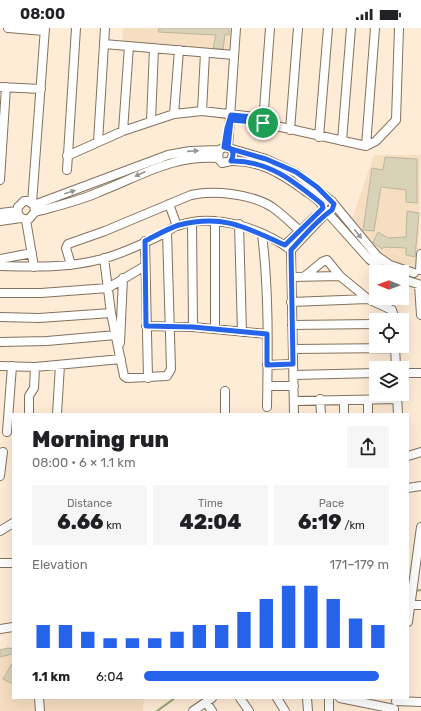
<!DOCTYPE html>
<html lang="en">
<head>
<meta charset="utf-8">
<style>
  body { margin:0; font-family:Rubik,sans-serif; background:#f6f6f6; color:#202124; height:100vh; display:flex; flex-direction:column; font-size:15px; white-space:nowrap }
  * { box-sizing:border-box; margin:0 }
  p { font-size:13px; color:#757577 }
  .icon { flex:none; width:22px; height:22px; fill:none; stroke:currentColor; stroke-width:2; stroke-linecap:round; stroke-linejoin:round }
  .map { position:relative; flex:1; overflow:hidden }
  .drawer { position:absolute; left:12px; top:385px; width:397px; height:286px; display:flex; flex-direction:column; background:#fff; border-radius:0px; box-shadow:0 4px 16px #0002 }
  .drawer>* { flex:none }
  .needle { width:26px; rotate:271deg }
  .tools { position:absolute; left:369px; top:237px; display:grid; gap:8px }
  .tools a { display:grid; place-items:center; width:40px; height:40px; border-radius:0px; background:#fff; box-shadow:0 4px 16px #0002; font-size:20px }
  .pin { position:absolute; display:grid; place-items:center; width:34px; height:34px; color:#fff; margin:-17px; border:2px solid #fff; border-radius:50%; box-shadow:0 1px 4px #0007 }
  .round { display:grid; place-items:center; flex:none; width:42px; height:42px; border-radius:0px; background:#f6f6f6 }
  .headline { display:flex; align-items:center; justify-content:space-between; height:68px; padding:0 20px }
  h1 { font-size:22px; font-weight:800; line-height:30px }
  .metrics { display:grid; grid-template-columns:repeat(3,1fr); gap:6px; height:68px; padding:4px 20px }
  .metrics div { display:grid; align-content:center; border-radius:0px; background:#f6f6f6; text-align:center }
  .metrics b { font-size:20px; font-weight:800 }
  .metrics small { font-size:11px; font-weight:400 }
  .metrics p { font-size:11px }
  .chart { height:112px; padding:8px 20px }
  .chart p { display:flex; justify-content:space-between }
  .chart svg { width:100%; height:72px; margin-top:4px; stroke:#2563eb; stroke-width:6 }
  ul { padding:0 20px; list-style:none; font-size:13px }
  li { display:grid; grid-template-columns:64px 48px 1fr; align-items:center; height:30px }
  li i { height:10px; border-radius:5px; background:#2563eb }
  .status { display:flex; justify-content:space-between; align-items:center; height:28px; padding:0 20px; background:#fff; direction:ltr }
  .status svg { height:11px; fill:currentColor }
  .map>svg:first-child { display:block }
</style>
</head>
<body>
<div class="status"><b>08:00</b><svg viewBox="0 0 49 12"><path d="M0 12V9h3v3zM5 12V6h3v6zM10 12V3h3v9zM15 12V0h3v12zM26 1h20v11H26zM47 4h2v5h-2z"/></svg></div>
<div class="map">
<svg width="421" height="683" viewBox="0 0 421 683">
  <rect width="100%" height="100%" fill="#ffecd6"/>
  <path fill="#f6dec2" d="M123 0H234L232 23 122 15Z
    M374 127H421L418 238 410 241 400 238 383 228 377 223 352 190Z
    M13 619V670H144L143 683H0V621Z"/>
  <g fill="none" stroke-linecap="round" stroke-linejoin="round">
    <path stroke="#95a26f" stroke-width="2" d="M414 563 421 562
      M157 683 175 670"/>
  </g>
  <path fill="#d8d2b8" stroke="#bcb69c" d="M159 0H229V7L225 6 223 21 213 20 216 7 158 4Z
    M385 129 417 131V175L406 174V162L381 159 374 203 363 202 372 140 383 142Z
    M407 183 419 185 415 229 406 227V220L383 219 382 221 373 214 378 204 388 210 406 209Z
    M8 620 13 621V626L0 629V622Z
    M13 634V656L3 651Z"/>
  <g fill="none" stroke-linecap="round" stroke-linejoin="round">
    <g stroke="#82725e" stroke-width="10">
      <path id="minor" d="M8 0 44 3
        M270 0 263 95 366 118 376 113 396 92 399 0
        M104 16 234 27
        M0 59 41 61
        M202 83 205 25
        M174 86 179 22
        M151 93 154 20
        M290 102 298 0
        M123 103 129 18
        M319 109 328 0
        M342 113 351 0
        M98 114 105 0
        M366 118 375 0
        M228 119 236 0
        M232 122 233 126 231 133 222 135 218 130 219 122 225 119 266 131 296 145 330 172
        M67 128 123 103 174 86 202 83 264 90
        M231 133C260 132 282 146 304 162 309 166 317 170 321 176 323 178 323 181 326 183H331L334 178 332 173 328 172 322 176
        M67 142 76 0
        M0 152 6 59
        M32 175 45 0
        M169 176 177 198
        M334 176 377 228 390 237 414 245
        M34 177 168 127 190 123 219 122
        M35 184 34 177 28 173H24L18 179C16 187 21 192 29 191L35 184C57 178 79 173 99 164 141 148 171 127 218 130
        M0 185 17 183
        M26 192 34 239
        M0 193 21 190
        M215 193V300
        M192 195 193 299
        M239 196 242 304
        M262 206C269 263 268 322 267 379
        M145 213 148 350
        M285 217 315 189
        M291 222 327 184 369 231 385 244
        M104 230 111 285 124 348 127 350 167 348 171 341 167 204
        M0 231 32 225
        M71 237 66 220 68 216 105 203 191 167C214 162 252 166 272 179 282 186 291 195 300 203
        M0 238C35 239 68 240 102 231 121 226 149 213 167 204 170 202 173 199 177 198 213 184 261 200 291 222L294 386
        M420 242 421 226
        M305 248 322 234 327 232 340 248 368 271 392 282 395 292
        M292 249 340 248
        M402 251 421 257
        M419 257 421 287
        M0 265H41L108 260 145 238
        M291 274 368 271
        M0 289 39 290 111 285
        M292 297 376 296
        M146 298 193 299 267 306
        M0 314 47 313 116 307
        M120 315 123 250
        M395 318 396 340
        M293 321 395 320
        M267 337 293 336
        M0 338 35 339 121 331
        M402 345H421
        M294 347 376 345
        M268 358H294
        M225 363V386
        M397 367 398 386
        M320 371 321 386
        M344 372V386
        M368 372V386
        M294 373 397 371
        M29 386V368L34 360 35 339
        M57 386 60 337
        M7 404 12 338
        M408 428 421 424
        M0 448 3 424
        M408 460 421 458
        M0 503 13 495
        M0 535H13
        M408 577H421
        M408 594 421 499
        M0 601 13 599
        M39 670 40 683
        M240 670 249 683
        M277 670 285 683
        M307 670 308 683
        M329 670V683
        M340 670 394 681
        M396 673 421 674
        M206 674 212 683
        M193 683 212 670"/>
    </g>
    <use href="#minor" stroke="#fff" stroke-width="8"/>
  </g>
  <defs><path id="oneway-solid" d="M-6-.8H1V-3.2L6.5 0L1 3.2V.8H-6Z"/></defs>
  <g fill="#989591">
    <use href="#oneway-solid" transform="translate(193 123) rotate(-4)"/>
    <use href="#oneway-solid" transform="translate(140 146) rotate(155)"/>
    <use href="#oneway-solid" transform="translate(70 164) rotate(-18)"/>
    <use href="#oneway-solid" transform="translate(358 206) rotate(52)"/>
  </g>
  <g fill="none" stroke-linecap="round" stroke-linejoin="round">
    <g stroke="#fff" stroke-width="8">
      <path id="route" d="M263 95 231 92 228 119C234 122 234 127 231 133 268 132 295 154 322 176L323 180 285 217C245 199 223 186 179 197 169 200 155 208 145 213L146 298 193 299 267 306V337L293 336 291 222C304 208 317 192 332 182L334 176 317 159 296 144 266 131 224 119 227 100 231 87 264 90 263 95"/>
    </g>
    <use href="#route" stroke="#2563eb" stroke-width="5"/>
  </g>
</svg>
<div class="tools">
<a><svg class="needle" viewBox="-14 -14 28 28"><path d="M0-13l5 13h-10z" fill="#e53935"/><path d="M0 13l5-13h-10z" fill="#757577"/></svg></a>
<a><svg class="icon" aria-label="locate" viewBox="0 0 24 24"><circle cx="12" cy="12" r="6"/><path d="M12 2v4M12 18v4M2 12h4M18 12h4"/></svg></a>
<a><svg class="icon" aria-label="layers" viewBox="0 0 24 24"><path d="M12 4l9 5-9 5-9-5zM3 14l9 5 9-5"/></svg></a>
</div>
<div class="pin" style="left:263px;top:95px;background:#1e9e55"><svg class="icon" aria-label="arrive" viewBox="0 0 24 24"><path d="M6 21V4h12l-3 4 3 4H6"/></svg></div>
<section class="drawer">
<div class="headline"><div><h1>Morning run</h1><p>08:00 · 6 × 1.1 km</p></div><a class="round"><svg class="icon" aria-label="share" viewBox="0 0 24 24"><path d="M12 15V3M7 8l5-5 5 5M5 13v7h14v-7"/></svg></a></div>
<div class="metrics">
<div><p>Distance</p><b>6.66<small> km</small></b></div>
<div><p>Time</p><b>42:04</b></div>
<div><p>Pace</p><b>6:19<small> /km</small></b></div>
</div>
<div class="chart"><p><span>Elevation</span>171–179 m</p>
<svg viewBox="0 0 160 44" preserveAspectRatio="none"><path d="M5 44V30M15 44V30M25 44V34M35 44V38M45 44V38M55 44V38M65 44V34M75 44V30M85 44V30M95 44V22M105 44V14M115 44V6M125 44V6M135 44V14M145 44V26M155 44V30"/></svg>
</div>
<ul>
<li><b>1.1 km</b>6:04<i style="width:96%"></i></li>
</ul>
</section>
</div>
</body>
</html>
